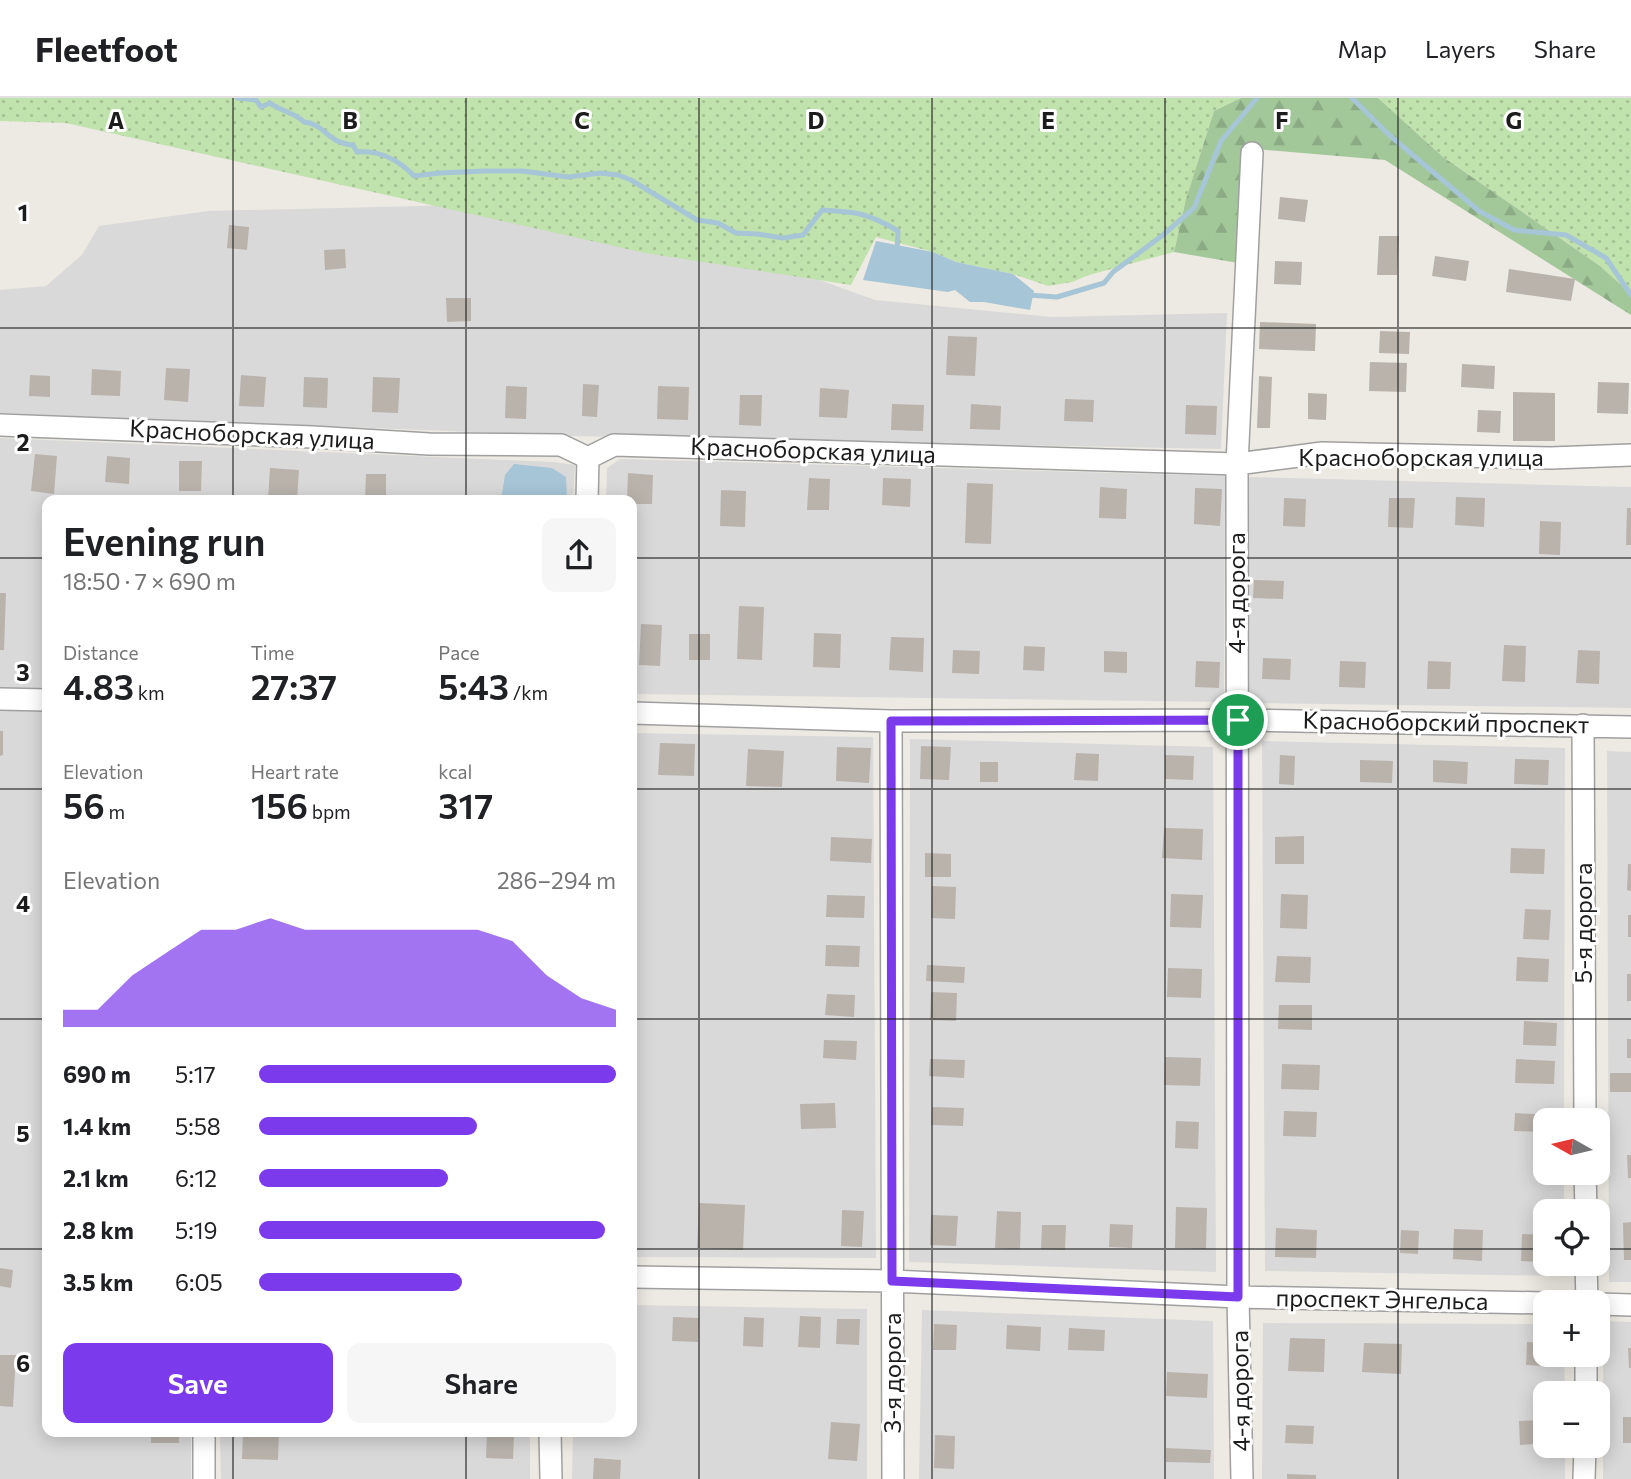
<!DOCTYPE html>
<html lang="en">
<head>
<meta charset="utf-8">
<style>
  body { margin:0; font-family:Commissioner,sans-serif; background:#f6f6f6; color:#202124; height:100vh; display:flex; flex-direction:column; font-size:26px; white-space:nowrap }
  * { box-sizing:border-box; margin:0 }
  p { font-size:23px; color:#757577 }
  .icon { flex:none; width:38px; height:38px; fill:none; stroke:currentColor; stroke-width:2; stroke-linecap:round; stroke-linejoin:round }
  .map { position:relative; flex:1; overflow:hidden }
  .details { position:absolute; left:42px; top:397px; width:595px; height:942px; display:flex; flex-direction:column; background:#fff; border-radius:14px; box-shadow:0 4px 18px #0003 }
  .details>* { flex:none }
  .needle { width:46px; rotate:278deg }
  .tools { position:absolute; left:1533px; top:1010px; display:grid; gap:14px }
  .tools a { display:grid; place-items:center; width:77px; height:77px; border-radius:14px; background:#fff; box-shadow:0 4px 18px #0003; font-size:35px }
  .pin { position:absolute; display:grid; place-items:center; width:60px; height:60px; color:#fff; margin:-30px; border:4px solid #fff; border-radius:50%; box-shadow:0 2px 7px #0007 }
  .round { display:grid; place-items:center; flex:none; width:74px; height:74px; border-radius:14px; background:#f6f6f6 }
  .headline { display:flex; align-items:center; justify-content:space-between; height:119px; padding:0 21px }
  h1 { font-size:38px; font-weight:600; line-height:52px }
  .figures { display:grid; grid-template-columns:repeat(3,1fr); gap:10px; height:119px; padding:7px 21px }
  .figures div { display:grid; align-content:center }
  .figures b { font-size:35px; font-weight:600 }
  .figures small { font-size:19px; font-weight:400 }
  .figures p { font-size:19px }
  .chart { height:196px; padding:14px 21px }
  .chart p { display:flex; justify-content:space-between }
  .chart svg { width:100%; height:126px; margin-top:7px; fill:#7c3aed; opacity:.7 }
  .cta { display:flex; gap:14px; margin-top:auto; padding:14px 21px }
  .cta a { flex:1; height:80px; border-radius:14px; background:#7c3aed; color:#fff; font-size:28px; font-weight:600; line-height:80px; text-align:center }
  .cta a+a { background:#f6f6f6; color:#202124 }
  ul { padding:0 21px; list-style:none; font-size:23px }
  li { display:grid; grid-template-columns:112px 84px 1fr; align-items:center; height:52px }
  li i { height:18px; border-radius:9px; background:#7c3aed }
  header { display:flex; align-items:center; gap:42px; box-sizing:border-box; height:98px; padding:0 35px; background:#fff; border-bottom:2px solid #e0e0e0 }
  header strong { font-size:33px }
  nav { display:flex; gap:38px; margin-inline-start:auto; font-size:24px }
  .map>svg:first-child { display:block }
</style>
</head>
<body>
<header>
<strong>Fleetfoot</strong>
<nav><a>Map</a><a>Layers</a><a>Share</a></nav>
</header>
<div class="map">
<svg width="1631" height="1381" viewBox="0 0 1631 1381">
  <defs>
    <pattern id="grass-dots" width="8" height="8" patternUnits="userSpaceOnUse" patternTransform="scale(1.75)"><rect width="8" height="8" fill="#c0e2ac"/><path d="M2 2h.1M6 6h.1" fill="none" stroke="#a4c193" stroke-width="1.8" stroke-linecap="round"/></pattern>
    <pattern id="forest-firs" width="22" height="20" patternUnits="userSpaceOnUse" patternTransform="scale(1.75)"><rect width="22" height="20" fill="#a2c89a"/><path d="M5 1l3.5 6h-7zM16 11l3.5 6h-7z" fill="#8bab84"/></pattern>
  </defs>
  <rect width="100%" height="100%" fill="#eceae2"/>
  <path fill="#dad9d9" d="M503 106 789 171 875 202 1052 219 1227 215 1221 351 573 338 0 315V192L46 188 82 157 99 128 208 113Z
    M0 340 553 364 575 367 573 402H47V1334H191V1381H0Z
    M620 361 1225 378 1224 604 632 596V402H606L607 370Z
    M1249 379 1631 389V610L1249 605Z
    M632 635 873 639 876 1160 632 1159Z
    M910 641 1213 649 1216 1174 909 1164Z
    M1262 643 1565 650 1564 1022H1545V1074L1564 1075V1113H1545V1166H1563V1178L1265 1173Z
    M1607 653 1631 654V1184H1609Z
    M632 1207 867 1211V1381H572L573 1334H632Z
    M922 1212 1213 1223 1214 1381H919Z
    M1603 1223 1631 1224V1381H1603Z
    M1263 1225 1545 1226V1256L1564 1257 1565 1295H1545V1348H1565V1381H1262Z
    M220 1334H530V1381H221Z"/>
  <path fill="url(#grass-dots)" d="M0 0H1241L1214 13 1186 101 1174 154 1089 177 1072 184 1048 188 1013 176 956 164 933 154 876 139 851 187 645 155 66 25 0 23Z
    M1378 0H1631V196L1600 168 1443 59Z"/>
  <path fill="url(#forest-firs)" d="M1241 0H1378L1443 59 1600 168 1631 196V217L1385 62 1243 50 1238 165 1174 154 1186 101 1214 13Z"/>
  <path fill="#a6c5d6" d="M876 143 933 154 956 164 1013 176 1034 193 1030 212 984 204H970L955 192 948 194 863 182Z
    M514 366 552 370 566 379 567 402H501L505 377Z"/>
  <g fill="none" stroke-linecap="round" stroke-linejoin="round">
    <path stroke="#a6c5d6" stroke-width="5" d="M237 0 256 2 261 9 270 5C282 14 294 14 304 24 326 26 326 45 353 47L357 54C379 52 399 62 414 78L439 75 485 73H522L568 79 600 75 618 77 631 82 697 122 718 125 736 135 757 136 783 140 803 137 822 112C857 114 868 115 898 133L897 154
      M1352 0 1388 36 1479 113 1514 132 1566 137 1606 160 1631 197
      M1028 197 1057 199 1104 185 1113 174 1163 137 1194 110 1221 43 1257 0"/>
  </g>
  <path fill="#b9b3ac" d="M1280 99 1308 102 1305 124 1278 121Z
    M229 127 249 129 247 152 227 150Z
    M1379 138H1399L1397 177H1377Z
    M345 151 346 170 325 172 324 152Z
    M1435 158 1469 163 1466 183 1432 178Z
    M1275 163 1302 164 1301 187 1274 186Z
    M1509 171 1575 181 1571 203 1506 194Z
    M446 200H471V223L447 224Z
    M1260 224 1316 226 1315 253 1259 251Z
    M1380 233 1410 234 1409 256 1379 255Z
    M948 238 977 239 975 278 946 277Z
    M1370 264 1407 265 1406 294 1369 293Z
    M1462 266 1495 268 1494 291 1461 289Z
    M166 270 190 271 188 304 164 302Z
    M92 271 121 273 120 298 91 297Z
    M30 277 50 278V299L29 298Z
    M241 277 266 279 264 309 239 308Z
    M1259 278 1272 279 1270 330H1257Z
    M304 279 328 280 327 310 303 309Z
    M373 279 400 280 398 315 372 314Z
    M1598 284 1629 285 1628 316 1597 315Z
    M583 286 599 287 597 319 582 318Z
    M506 288 527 289 526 321 505 320Z
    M658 288 689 289 688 322 657 321Z
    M820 290 849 292 847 320 819 319Z
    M1513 294 1555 295V343H1513Z
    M1308 295 1327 296 1326 322 1308 321Z
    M740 297H762L761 328 739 327Z
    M1065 301 1094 302 1093 324 1064 323Z
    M892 306 924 307 923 333 891 332Z
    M971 306 1001 308 1000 332 970 331Z
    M1186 307 1217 308 1216 337 1185 336Z
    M1478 312 1501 313 1500 335 1477 334Z
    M35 356 57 358 54 396 31 393Z
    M107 358 130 360 129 386 105 384Z
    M179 363H202L201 393H179Z
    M270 370 299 372 297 402H268Z
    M628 375 653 377 652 406H632V402H627Z
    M366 376H386V402H365Z
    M809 380 830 381 829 412H807Z
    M883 380 911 381 910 409 882 407Z
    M967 385 993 386 991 446 965 445Z
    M1100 389 1127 391 1126 421 1099 420Z
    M1195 390 1222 391 1220 428 1194 426Z
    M721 392 746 393 745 429 720 428Z
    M1456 399 1485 400 1484 429 1455 427Z
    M1284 400 1306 401 1305 429 1283 428Z
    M1389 400H1415L1413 430 1388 429Z
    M1627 410H1631V447H1626Z
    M1540 423 1561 424 1560 457 1539 456Z
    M1254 482 1284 483 1283 501 1253 500Z
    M0 495H6L4 552H0Z
    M739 508 764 509 762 562 737 561Z
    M641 526 662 527 660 568 639 567Z
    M814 535 841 536 840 570 813 569Z
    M689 536H710V562H689Z
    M891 539 924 540 923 574 889 572Z
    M1504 547 1526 548 1525 584 1502 583Z
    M1024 548 1045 549 1044 573 1023 572Z
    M953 552 980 553 979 576 952 575Z
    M1578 552 1600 553 1599 586 1576 585Z
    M1104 553 1127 554V575L1104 574Z
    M1263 560 1291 561 1290 582 1262 581Z
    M1196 563 1220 564 1219 590 1195 589Z
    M1340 563 1366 564 1365 590 1339 589Z
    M1428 563 1451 564 1450 591H1427Z
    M0 633H3V657L0 658Z
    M660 645 695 646 694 678 658 677Z
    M921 648 951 649 949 682 920 681Z
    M837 649 871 650 869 685 836 683Z
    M748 651 784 653 782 689 746 688Z
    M1076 655 1099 656 1098 683 1074 682Z
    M1165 657 1194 658 1193 682 1165 681Z
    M1280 657 1295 658 1294 687 1279 686Z
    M1515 661 1549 662 1548 687 1514 686Z
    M1360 662 1393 663 1392 685 1360 684Z
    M1433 662 1468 664 1467 686 1433 684Z
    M980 664H998V684H980Z
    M1164 730 1203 731 1202 762 1162 760Z
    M1304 738V766H1275V739Z
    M831 739 872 741 871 765 830 763Z
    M1511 750 1545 751 1544 776 1510 775Z
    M925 755 951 756V779H925Z
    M1628 766H1631V793L1627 792Z
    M932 788 956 789 955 821 931 820Z
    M1171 796 1203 797 1201 830 1170 829Z
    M1281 796 1308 797 1307 831 1280 830Z
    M827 797 865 798 864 820 826 819Z
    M1525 811 1551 812 1549 842 1523 841Z
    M1628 817H1631V839H1628Z
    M826 847 860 848 859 869 825 868Z
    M1277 858 1311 859 1310 885 1275 884Z
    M1517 859 1549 861 1548 884 1516 883Z
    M927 867 965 869 964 885 926 883Z
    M1168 870 1202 871 1201 900 1167 899Z
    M1627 876H1631V903H1627Z
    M931 894 957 895 956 923 930 922Z
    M827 896 855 897 854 919 825 917Z
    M1279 907H1312V932L1278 931Z
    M1524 923 1557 925 1556 948 1523 947Z
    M1627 941H1631V960H1627Z
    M824 942 857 943 856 962 823 960Z
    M1165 959 1201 960 1200 988 1164 987Z
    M930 961 965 962 964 980 929 978Z
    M1516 961 1555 963 1554 986 1515 985Z
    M1282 966 1320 967 1319 992 1281 991Z
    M1610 975H1631V994H1610Z
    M835 1005 836 1030 801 1031 800 1006Z
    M932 1009 964 1010 963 1028 931 1027Z
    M1284 1013 1317 1014 1316 1039 1283 1038Z
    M1515 1015 1549 1017V1022H1545V1034L1514 1033Z
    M1176 1023 1199 1024 1198 1051 1175 1050Z
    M1627 1057H1631V1080H1628Z
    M699 1105 745 1107 743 1152 697 1150Z
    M1176 1109 1207 1110 1206 1151 1175 1150Z
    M842 1112 864 1113 862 1149 841 1148Z
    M997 1113 1021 1114 1020 1151 995 1150Z
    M931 1117 958 1118 956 1148 930 1147Z
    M1631 1124V1162H1624L1623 1125Z
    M1110 1126 1133 1127 1132 1150 1109 1149Z
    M1042 1127H1066L1065 1152 1041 1151Z
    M1276 1130 1317 1132 1316 1160 1275 1159Z
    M1454 1131 1483 1132 1482 1163 1453 1161Z
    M1401 1132 1419 1133 1418 1156 1400 1155Z
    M1522 1136 1545 1137V1164L1521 1163Z
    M0 1170 13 1172 11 1190 0 1188Z
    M800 1218 821 1219 820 1250 798 1249Z
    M673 1219 699 1220 698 1244 672 1243Z
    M744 1219 764 1220 763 1249 743 1248Z
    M837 1221H860L859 1247 836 1246Z
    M934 1226 957 1227 956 1252H933Z
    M1007 1227 1041 1229 1040 1253 1006 1251Z
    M1069 1230 1105 1232 1104 1253 1068 1252Z
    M1290 1240 1325 1241 1324 1274 1288 1273Z
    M1527 1244 1545 1245V1268L1526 1267Z
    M1364 1245 1402 1246 1401 1276 1362 1274Z
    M1628 1250H1631V1270H1629Z
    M0 1257H16L13 1309 0 1308Z
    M1167 1274 1208 1276 1207 1300 1166 1298Z
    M1623 1319H1631V1345H1623Z
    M1545 1322V1345L1520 1347 1519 1323Z
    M831 1324 860 1326 857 1363 828 1361Z
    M1286 1327 1314 1328 1313 1346 1285 1345Z
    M151 1334H179V1345H151Z
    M243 1334H279L278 1362 242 1361Z
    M487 1336 514 1337 513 1361 486 1360Z
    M935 1337 955 1338 954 1371 934 1370Z
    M1166 1350 1211 1352 1210 1365 1166 1364Z
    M594 1360 621 1362 620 1381H593Z
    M1287 1376 1316 1377V1381H1287Z"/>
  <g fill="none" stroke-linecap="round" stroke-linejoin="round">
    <g stroke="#a0a0a0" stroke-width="24">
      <path id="minor" d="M0 327 313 339 429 346 561 347 588 360 614 347 1237 366 1322 355 1551 360 1631 357
        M587 402 588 360
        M0 601 47 602
        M632 615 891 623 1238 622 1631 629
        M891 623 893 1381
        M1583 627 1585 1022
        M1585 1074 1586 1113
        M1586 1166 1587 1204
        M632 1179 892 1183 1238 1199 1545 1205
        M1598 1206 1631 1207
        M1586 1295V1256
        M204 1334V1381
        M550 1334 551 1381
        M1242 1381 1238 1199 1237 366 1252 55
        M1584 1381 1585 1348"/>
    </g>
    <use href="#minor" stroke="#fff" stroke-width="21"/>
  </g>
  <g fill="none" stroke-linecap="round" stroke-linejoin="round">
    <g stroke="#fff" stroke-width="14">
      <path id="route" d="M1238 622V1199L892 1183 891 623Z"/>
    </g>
    <use href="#route" stroke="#7c3aed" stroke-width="9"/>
  </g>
  <path fill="none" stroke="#1c1c1c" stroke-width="2" stroke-opacity="0.55" d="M233 0V402M466 0V402M699 0V1381M932 0V1381M1165 0V1381M1398 0V1381M0 230H1631M0 460H47M632 460H1631M0 691H47M632 691H1631M0 921H47M632 921H1631M0 1151H47M632 1151H1545M1598 1151H1631M233 1334V1381M466 1334V1381"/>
  <g text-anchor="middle" stroke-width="6" stroke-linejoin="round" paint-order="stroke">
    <g font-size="24" fill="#1c1c1c" stroke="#fff">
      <text transform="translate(252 337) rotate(3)" y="8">Красноборская улица</text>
      <text transform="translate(813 353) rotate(2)" y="8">Красноборская улица</text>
      <text x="1421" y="368">Красноборская улица</text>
      <text transform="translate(1237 495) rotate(-90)" y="8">4-я дорога</text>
      <text transform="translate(1446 625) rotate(1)" y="8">Красноборский проспект</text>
      <text transform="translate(1584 825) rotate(-90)" y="8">5-я дорога</text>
      <text transform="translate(1382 1202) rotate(1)" y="8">проспект Энгельса</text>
      <text transform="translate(893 1275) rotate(-90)" y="8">3-я дорога</text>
      <text transform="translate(1241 1293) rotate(-91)" y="8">4-я дорога</text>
    </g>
  </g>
  <g font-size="23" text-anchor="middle" font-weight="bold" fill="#1c1c1c" stroke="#fff" stroke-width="6" stroke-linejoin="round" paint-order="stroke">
    <text x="116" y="31">A</text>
    <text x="350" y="31">B</text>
    <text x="582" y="31">C</text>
    <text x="816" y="31">D</text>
    <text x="1048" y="31">E</text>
    <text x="1282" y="31">F</text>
    <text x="1514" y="31">G</text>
    <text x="23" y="123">1</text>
    <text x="23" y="353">2</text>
    <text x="23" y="583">3</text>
    <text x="23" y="814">4</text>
    <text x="23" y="1044">5</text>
    <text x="23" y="1274">6</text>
  </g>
</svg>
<div class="tools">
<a><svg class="needle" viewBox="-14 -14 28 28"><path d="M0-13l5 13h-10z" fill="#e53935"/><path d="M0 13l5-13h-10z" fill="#757577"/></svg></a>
<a><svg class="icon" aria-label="locate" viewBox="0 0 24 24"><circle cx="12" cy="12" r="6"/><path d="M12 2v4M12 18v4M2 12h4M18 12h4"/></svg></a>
<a>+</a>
<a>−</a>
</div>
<div class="pin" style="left:1238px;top:622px;background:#1e9e55"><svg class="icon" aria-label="arrive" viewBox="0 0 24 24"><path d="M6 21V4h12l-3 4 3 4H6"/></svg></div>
<section class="details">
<div class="headline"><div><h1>Evening run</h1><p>18:50 · 7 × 690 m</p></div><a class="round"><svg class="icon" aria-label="share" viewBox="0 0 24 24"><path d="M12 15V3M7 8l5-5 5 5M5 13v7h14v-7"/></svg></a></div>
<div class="figures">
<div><p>Distance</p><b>4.83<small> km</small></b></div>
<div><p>Time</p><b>27:37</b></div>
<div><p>Pace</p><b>5:43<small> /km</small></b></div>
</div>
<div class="figures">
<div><p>Elevation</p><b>56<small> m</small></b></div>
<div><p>Heart rate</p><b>156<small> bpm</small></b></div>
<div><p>kcal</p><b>317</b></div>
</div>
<div class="chart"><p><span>Elevation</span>286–294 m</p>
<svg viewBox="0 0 160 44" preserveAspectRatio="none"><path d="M0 44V38L10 38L20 26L30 18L40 10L50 10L60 6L70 10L80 10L90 10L100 10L110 10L120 10L130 14L140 26L150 34L160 38V44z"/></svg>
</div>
<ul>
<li><b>690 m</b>5:17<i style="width:100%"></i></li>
<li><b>1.4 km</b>5:58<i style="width:61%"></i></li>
<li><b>2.1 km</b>6:12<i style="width:53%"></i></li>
<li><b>2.8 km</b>5:19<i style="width:97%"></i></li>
<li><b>3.5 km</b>6:05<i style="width:57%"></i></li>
</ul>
<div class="cta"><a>Save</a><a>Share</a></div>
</section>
</div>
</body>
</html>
